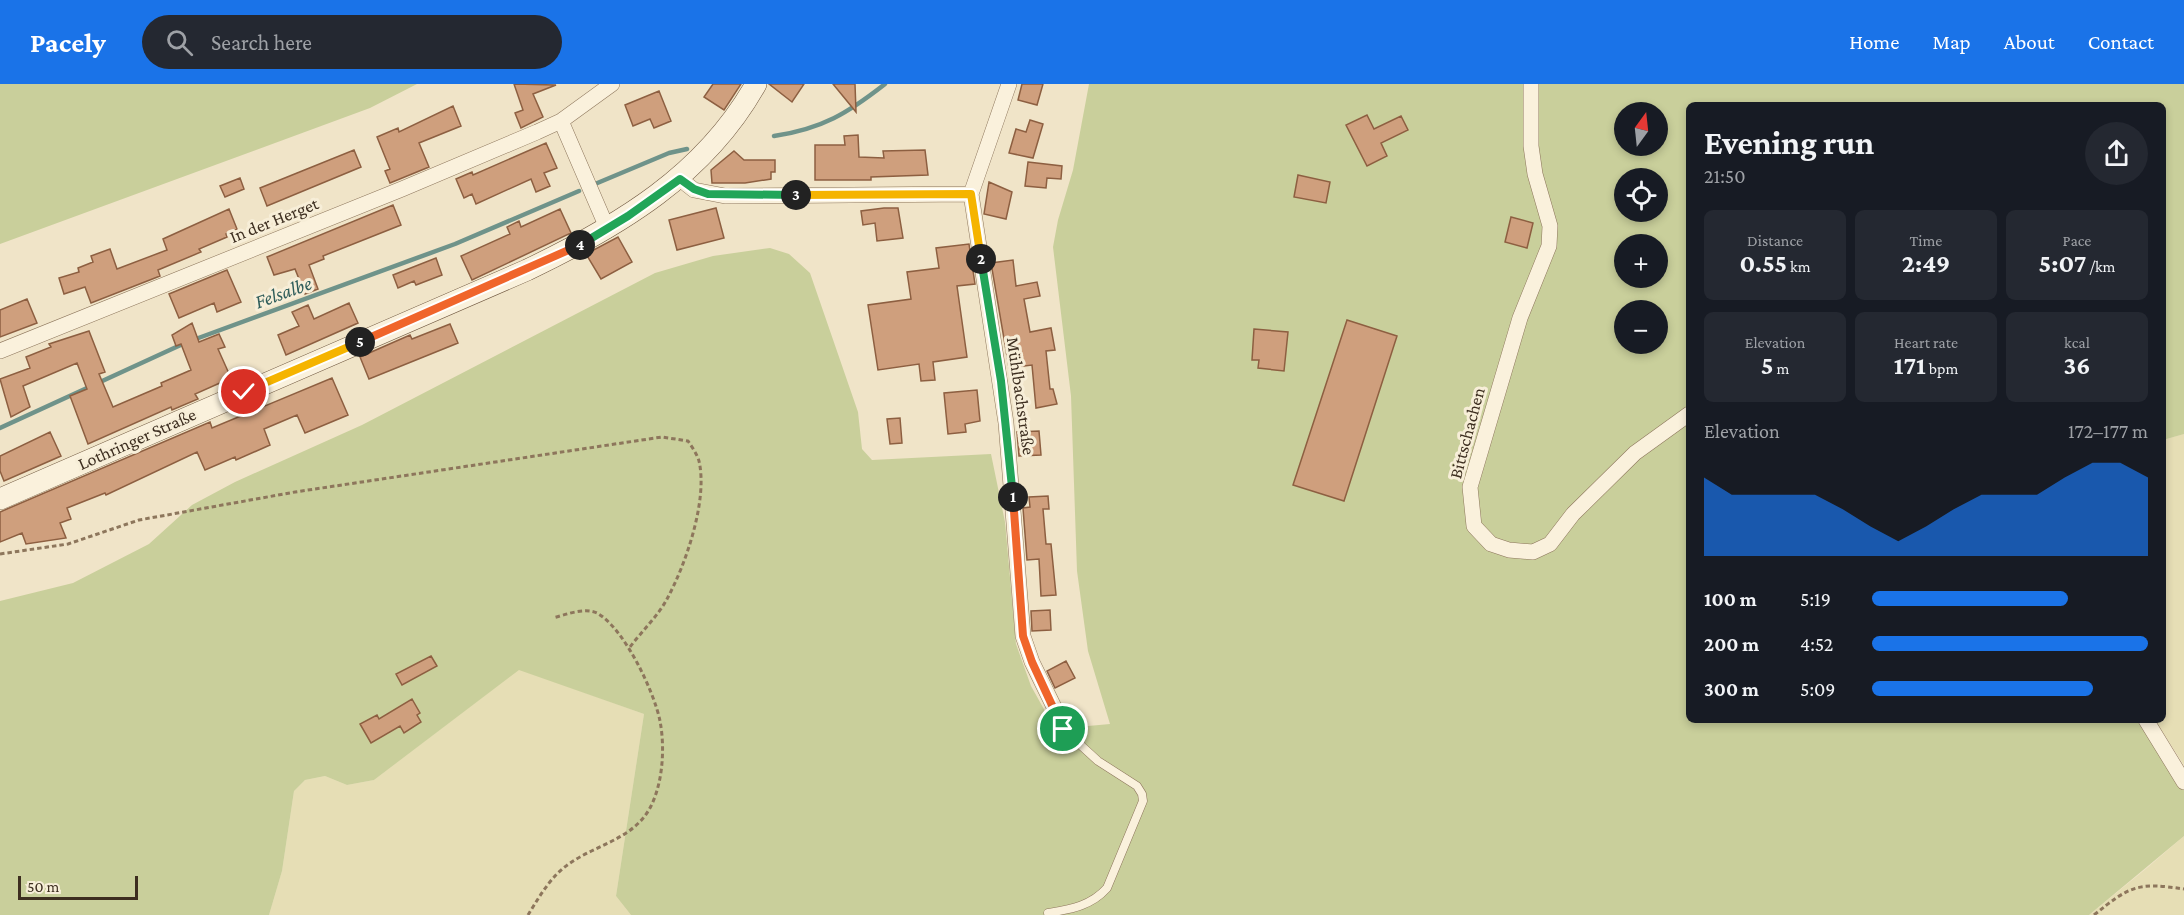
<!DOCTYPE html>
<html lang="en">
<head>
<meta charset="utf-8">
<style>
  body { margin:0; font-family:"Crimson Pro",serif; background:#242831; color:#f1f3f6; height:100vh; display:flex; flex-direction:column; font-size:22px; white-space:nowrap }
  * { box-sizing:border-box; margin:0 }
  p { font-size:20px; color:#9ea1a6 }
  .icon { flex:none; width:33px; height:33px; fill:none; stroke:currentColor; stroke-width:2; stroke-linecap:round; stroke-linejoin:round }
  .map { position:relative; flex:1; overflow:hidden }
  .side { position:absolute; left:1686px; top:18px; width:480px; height:621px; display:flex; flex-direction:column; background:#171b24; border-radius:9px; box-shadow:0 3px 9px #0003 }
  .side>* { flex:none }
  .needle { width:39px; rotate:15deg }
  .buttons { position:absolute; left:1614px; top:18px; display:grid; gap:12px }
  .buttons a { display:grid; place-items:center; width:54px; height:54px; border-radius:50%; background:#171b24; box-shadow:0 3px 9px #0003; font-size:30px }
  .scale { position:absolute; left:18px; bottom:15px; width:120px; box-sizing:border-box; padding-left:6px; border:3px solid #3d2e20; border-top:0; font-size:16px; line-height:21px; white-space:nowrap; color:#3d2e20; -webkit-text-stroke:4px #f7eed8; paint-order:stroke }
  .pin { position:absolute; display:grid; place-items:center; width:51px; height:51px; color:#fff; margin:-26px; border:3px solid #fff; border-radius:50%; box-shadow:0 2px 6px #0007 }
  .km { position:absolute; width:30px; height:30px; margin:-15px; border-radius:50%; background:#222; color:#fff; font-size:16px; line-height:30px; text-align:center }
  .round { display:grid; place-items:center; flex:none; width:63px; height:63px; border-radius:32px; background:#242831 }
  .summary { display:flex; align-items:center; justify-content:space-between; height:102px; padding:0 18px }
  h1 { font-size:33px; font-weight:700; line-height:45px }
  .metrics { display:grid; grid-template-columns:repeat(3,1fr); gap:9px; height:102px; padding:6px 18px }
  .metrics div { display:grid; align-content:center; border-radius:9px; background:#242831; text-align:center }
  .metrics b { font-size:26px; font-weight:700 }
  .metrics small { font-size:16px; font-weight:400 }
  .metrics p { font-size:16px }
  .chart { height:168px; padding:12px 18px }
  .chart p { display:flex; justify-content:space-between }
  .chart svg { width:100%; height:108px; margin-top:6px; fill:#1a73e8; opacity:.7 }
  ul { padding:0 18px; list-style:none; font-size:20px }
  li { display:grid; grid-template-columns:96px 72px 1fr; align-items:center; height:45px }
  li i { height:15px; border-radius:8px; background:#1a73e8 }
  header { display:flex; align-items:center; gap:36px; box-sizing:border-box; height:84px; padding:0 30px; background:#1a73e8; color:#fff }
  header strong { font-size:28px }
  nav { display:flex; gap:33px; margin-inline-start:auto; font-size:21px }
  .search { width:420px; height:54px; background:#242831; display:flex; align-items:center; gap:15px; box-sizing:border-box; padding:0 21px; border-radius:33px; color:#9ea1a6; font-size:22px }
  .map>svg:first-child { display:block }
</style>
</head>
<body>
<header>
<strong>Pacely</strong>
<div class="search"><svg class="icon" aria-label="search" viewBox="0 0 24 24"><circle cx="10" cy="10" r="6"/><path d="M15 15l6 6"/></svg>Search here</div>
<nav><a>Home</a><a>Map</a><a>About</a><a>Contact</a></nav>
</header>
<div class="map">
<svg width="2184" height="831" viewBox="0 0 2184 831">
  <rect width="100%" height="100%" fill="#f0e4c8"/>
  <path fill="#e6deb5" d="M2184 350V681L2155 636H2163V356Z
    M519 585 644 630 616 812 631 831H269L282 787 294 707 305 696 325 692 347 701 374 696Z
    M2184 752V831H2089L2147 784Z"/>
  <path fill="#c9cf9b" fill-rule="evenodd" d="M0 0H417L370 24 0 160Z
    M1089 0H2184V350L2163 356V21H1689V636H2146L2184 698V752L2089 831H631L616 812 644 630 519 586 374 696 347 701 325 692 305 696 294 707 282 787 269 831H0V517L73 499 149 460 192 421 235 398 362 341 655 189 713 172 770 164 789 170 810 189 858 328 862 365 872 376 991 370 1005 438 1016 560 1031 602 1050 636 1077 643 1110 640 1088 567 1077 487 1071 312 1053 163 1058 136 1073 86ZM1624 28H1658V62H1624ZM1624 94H1658V128H1624ZM1624 160H1658V194H1624ZM1624 226H1658V260H1624Z"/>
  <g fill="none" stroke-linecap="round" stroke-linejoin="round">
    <path stroke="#6f938a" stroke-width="4.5" d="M774 52C822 45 848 29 885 0
      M595 100 669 69 687 65
      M193 256 455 160 579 107
      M0 344 185 259"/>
  </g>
  <path fill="#cf9f7d" stroke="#8d5f41" stroke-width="1.5" d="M514 0 556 1 533 10 543 33 521 44 515 29 523 26Z
    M713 0H741L724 26 704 13Z
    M769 0H804L792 18Z
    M833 0H855L856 28Z
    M1022 0H1043L1037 21 1018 16Z
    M659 7 671 37 654 44 650 35 633 42 625 21Z
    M453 22 461 42 419 59 429 83 390 99 385 87 390 85 377 53 398 44 399 48Z
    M1367 31 1374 45 1401 32 1408 46 1381 59 1387 72 1367 82 1346 41Z
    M1030 36 1043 40 1033 74 1009 69 1016 45 1026 48Z
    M858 51 859 73 884 74 883 67 925 66 928 91 871 93V96H815V61H845L844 52Z
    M546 59 557 84 544 89 550 102 536 108 531 95 476 120 472 110 464 114 456 95 472 88 473 91Z
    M354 66 361 83 267 122 260 104Z
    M734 67 744 76H775V88H771V95L745 99H712L711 86Z
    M1028 78 1062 82 1061 95 1047 94 1046 104 1025 102Z
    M1298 91 1330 98 1326 119 1294 113Z
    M240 94 244 105 225 113 220 102Z
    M989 98 1012 108 1006 135 984 130Z
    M393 121 401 141 323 172 324 175 309 181 318 205 305 210 295 185 274 191 267 173Z
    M716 124 724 154 677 166 669 136Z
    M884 124H898L903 154 877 157 875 139 863 141 861 127Z
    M229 125 237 145 226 150 227 153 199 165 201 168 158 186 160 192 91 219 85 203 64 210 59 194 79 188 78 184 93 178 91 172 110 165 117 185 167 166 163 155Z
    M560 125 571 149 472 196 461 172 510 150 507 143 519 137 521 143Z
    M1511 133 1533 139 1527 164 1505 158Z
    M618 153 632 178 601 195 586 170Z
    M969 160 975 200 957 202 967 273 933 278 935 296 921 297 919 280 878 286 868 221 911 215 907 188 939 184 936 164Z
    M436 174 442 191 416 201 414 197 398 204 393 191Z
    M1013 176 1016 202 1037 198 1040 212 1024 215 1030 248 1051 244 1055 266 1046 267 1050 305H1053L1057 320 1036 324 1032 281 1009 284 991 179Z
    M227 186 241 218 217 228 214 219 179 234 169 210Z
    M27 215 37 239 0 253V226Z
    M349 219 358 239 286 271 278 251 299 242 292 228 308 221 314 235Z
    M1347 236 1397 252 1344 417 1293 401Z
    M192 239 199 258 219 250 225 263 218 265 231 294 195 310 198 315 172 326 171 323 88 360 70 312 87 305 77 279 23 302 30 323 11 333 0 295 30 284 26 273 51 263 49 260 89 247 105 288 99 290 113 323 162 302 161 299 191 286 181 260 176 262 172 251Z
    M450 240 458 259 369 295 360 273 410 251 412 255Z
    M1254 245 1288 248 1284 287 1258 284 1259 276H1252Z
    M332 294 348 331 305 349 297 331 264 345 270 361 236 376 235 373 205 386 197 368 106 411 105 409 67 424 71 435 60 439 66 454 26 460 22 449 0 458V428L210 338 212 344Z
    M977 306 980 337 965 340 966 348 948 350 944 309Z
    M900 334 902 359 890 360 887 335Z
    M1039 347 1041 371 1019 372 1017 348Z
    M50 348 61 372 4 397 0 387V372Z
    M1048 412 1049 425H1043L1046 460H1051L1056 511 1041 512 1039 475 1027 476 1023 424 1030 423 1029 413Z
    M1050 526 1051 546 1032 547 1031 527Z
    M431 572 437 582 402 601 396 590Z
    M1066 577 1075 594 1055 604 1047 587Z
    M412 615 420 629 417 631 421 638 404 649 400 642 371 659 360 640 377 631 379 635Z"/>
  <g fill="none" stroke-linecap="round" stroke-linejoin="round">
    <g stroke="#8d765c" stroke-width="9">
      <path id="service" d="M1048 829C1071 825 1091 822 1107 804L1143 717 1142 710 1137 702 1098 677 1063 645 1054 623"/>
    </g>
    <g stroke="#8d765c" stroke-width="16">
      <path id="minor" d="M1009 0 971 110 1006 339 1023 552 1032 578 1054 623
        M1531 0V62L1535 90 1550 142 1549 162 1520 234 1470 403 1474 442 1491 460 1509 466 1533 468 1550 460 1573 430 1635 369 1689 330
        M561 37 608 146
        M680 95 694 106 725 112 971 110
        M0 267 402 105 537 48 561 37 612 0
        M2146 636 2184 698"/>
    </g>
    <g stroke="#6f573f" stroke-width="22">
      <path id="secondary" d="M0 415 527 186C619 142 705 91 756 0"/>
    </g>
    <path stroke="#8d765c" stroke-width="3" stroke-dasharray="4.5 3" stroke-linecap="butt" d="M0 470 68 460 139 436 295 408 662 353 688 357C692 363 697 370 699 377 708 416 686 480 667 515 658 532 642 547 630 563
      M528 831C536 818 546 801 557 790 585 761 632 760 651 722 663 698 665 663 660 637 654 607 624 544 597 529 584 523 565 531 553 534
      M2094 831C2130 802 2137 798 2184 805"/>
    <use href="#service" stroke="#faf1dc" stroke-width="8"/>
    <use href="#minor" stroke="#faf1dc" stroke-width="15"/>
    <use href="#secondary" stroke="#faf1dc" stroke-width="21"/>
  </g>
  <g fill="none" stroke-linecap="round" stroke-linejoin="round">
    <g stroke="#fff" stroke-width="12">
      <path id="split-1" d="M1013 413 1023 552 1032 578 1063 645"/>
    </g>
    <g stroke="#fff" stroke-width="12">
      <path id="split-2" d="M981 175 1001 297 1013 413"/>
    </g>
    <g stroke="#fff" stroke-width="12">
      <path id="split-3" d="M796 111 971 110 981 175"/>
    </g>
    <g stroke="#fff" stroke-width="12">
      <path id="split-4" d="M580 161 628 132 680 95 694 105 708 110 796 111"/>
    </g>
    <g stroke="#fff" stroke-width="12">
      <path id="split-5" d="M360 258 580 161"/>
    </g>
    <g stroke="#fff" stroke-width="12">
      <path id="split-6" d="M244 308 360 258"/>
    </g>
    <use href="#split-1" stroke="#f0652b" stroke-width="8"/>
    <use href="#split-2" stroke="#22a559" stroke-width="8"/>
    <use href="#split-3" stroke="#f5b400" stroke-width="8"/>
    <use href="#split-4" stroke="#22a559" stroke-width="8"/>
    <use href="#split-5" stroke="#f0652b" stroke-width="8"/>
    <use href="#split-6" stroke="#f5b400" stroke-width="8"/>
  </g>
  <g text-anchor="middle" stroke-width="6" stroke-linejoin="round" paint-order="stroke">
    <g font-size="18" fill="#3d2e20" stroke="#f7eed8">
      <text transform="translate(274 136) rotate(-22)" y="6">In der Herget</text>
      <text transform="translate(1021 312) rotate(82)" y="6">Mühlbachstraße</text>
      <text transform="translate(1467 349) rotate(-75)" y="6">Bittschachen</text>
      <text transform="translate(137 355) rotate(-24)" y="6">Lothringer Straße</text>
    </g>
    <g font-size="20" font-style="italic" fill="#2f5d5a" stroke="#f7eed8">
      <text transform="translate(283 208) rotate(-20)" y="7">Felsalbe</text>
    </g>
  </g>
</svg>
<div class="buttons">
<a><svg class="needle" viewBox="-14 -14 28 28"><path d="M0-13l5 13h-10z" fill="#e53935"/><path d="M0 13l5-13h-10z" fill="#9ea1a6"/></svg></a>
<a><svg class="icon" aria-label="locate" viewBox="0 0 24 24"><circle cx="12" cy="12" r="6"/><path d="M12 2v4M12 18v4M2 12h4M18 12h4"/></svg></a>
<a>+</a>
<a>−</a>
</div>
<div class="scale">50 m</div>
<div class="pin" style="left:1063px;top:645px;background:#1e9e55"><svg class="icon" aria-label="arrive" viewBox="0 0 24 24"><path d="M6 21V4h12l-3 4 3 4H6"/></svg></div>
<div class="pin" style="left:244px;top:308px;background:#d93025"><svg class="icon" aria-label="check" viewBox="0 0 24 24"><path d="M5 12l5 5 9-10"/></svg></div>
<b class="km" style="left:1013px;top:413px">1</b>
<b class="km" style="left:981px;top:175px">2</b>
<b class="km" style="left:796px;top:111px">3</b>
<b class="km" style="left:580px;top:161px">4</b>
<b class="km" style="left:360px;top:258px">5</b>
<section class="side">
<div class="summary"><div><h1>Evening run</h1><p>21:50</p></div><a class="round"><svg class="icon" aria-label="share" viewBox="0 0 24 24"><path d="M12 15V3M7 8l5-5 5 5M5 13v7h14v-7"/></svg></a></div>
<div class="metrics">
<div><p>Distance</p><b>0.55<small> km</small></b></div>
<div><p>Time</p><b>2:49</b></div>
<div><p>Pace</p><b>5:07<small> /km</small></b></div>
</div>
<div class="metrics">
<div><p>Elevation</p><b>5<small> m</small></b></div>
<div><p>Heart rate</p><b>171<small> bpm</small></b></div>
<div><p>kcal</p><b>36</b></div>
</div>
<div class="chart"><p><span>Elevation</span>172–177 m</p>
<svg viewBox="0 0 160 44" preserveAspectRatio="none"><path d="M0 44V12L10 19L20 19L30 19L40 19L50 25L60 32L70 38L80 32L90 25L100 19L110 19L120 19L130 12L140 6L150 6L160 12V44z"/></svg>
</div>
<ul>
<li><b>100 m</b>5:19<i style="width:71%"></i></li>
<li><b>200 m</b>4:52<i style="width:100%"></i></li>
<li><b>300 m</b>5:09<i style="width:80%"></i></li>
</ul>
</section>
</div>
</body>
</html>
